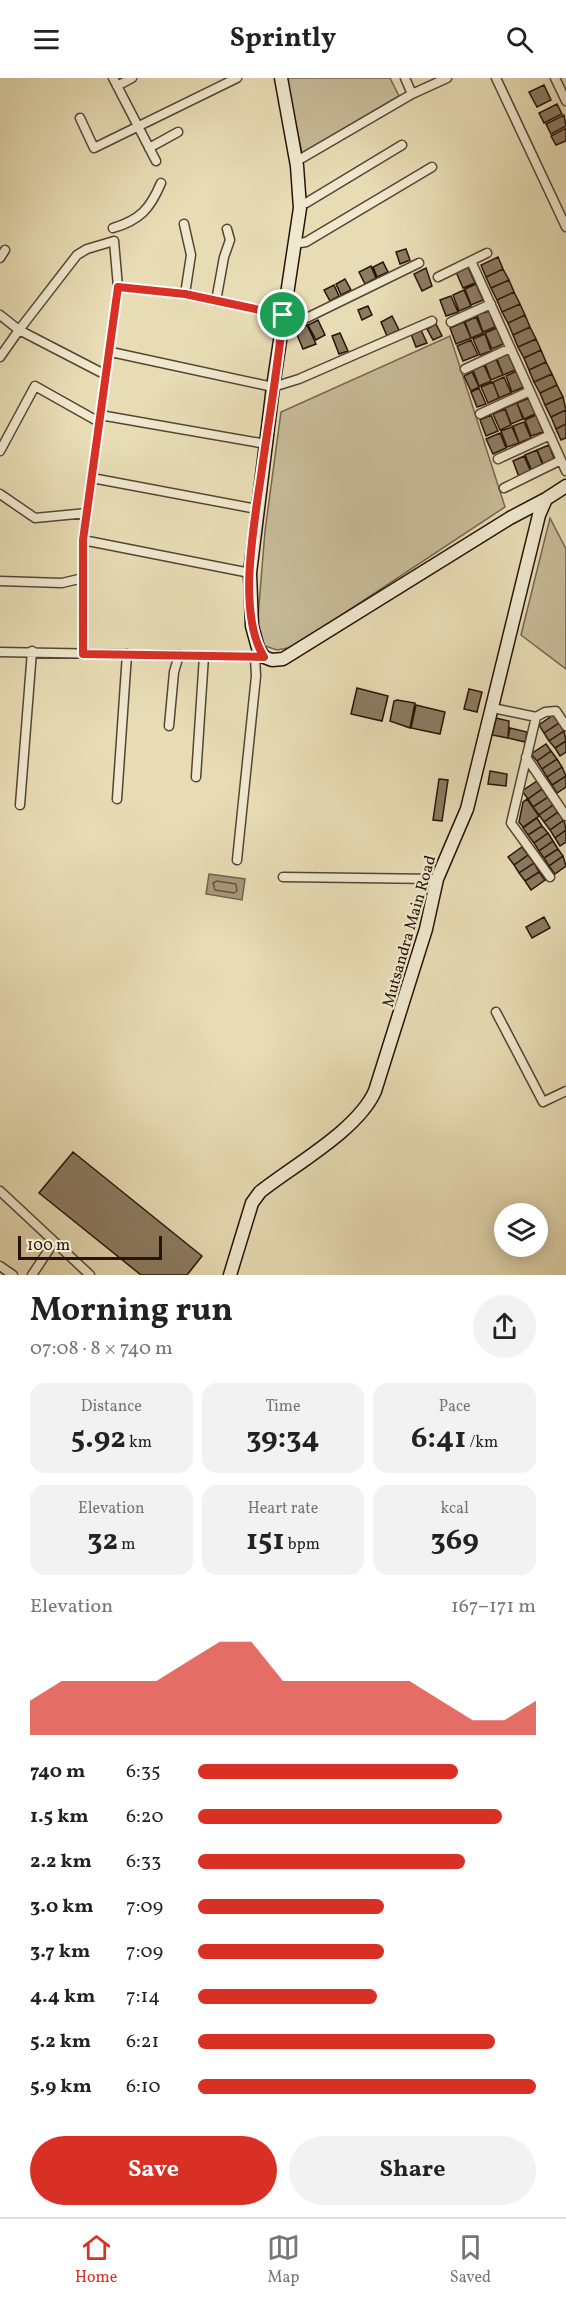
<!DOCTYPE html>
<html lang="en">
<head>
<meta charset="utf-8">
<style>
  body { margin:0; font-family:Vollkorn,serif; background:#f2f2f2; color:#222; height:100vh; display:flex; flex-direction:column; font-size:22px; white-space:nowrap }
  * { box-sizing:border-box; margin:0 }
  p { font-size:20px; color:#767676 }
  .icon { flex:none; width:33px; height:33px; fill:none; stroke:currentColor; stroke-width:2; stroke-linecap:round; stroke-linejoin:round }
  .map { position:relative; height:1197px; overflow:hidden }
  .panel { display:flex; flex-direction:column; background:#fff; flex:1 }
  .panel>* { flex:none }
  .tools { position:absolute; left:494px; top:1125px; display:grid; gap:12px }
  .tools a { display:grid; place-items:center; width:54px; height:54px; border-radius:50%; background:#fff; box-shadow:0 3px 15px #0003; font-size:30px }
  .scale { position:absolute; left:18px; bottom:15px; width:144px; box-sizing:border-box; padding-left:6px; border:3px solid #271208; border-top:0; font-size:16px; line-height:21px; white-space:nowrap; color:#271208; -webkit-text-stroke:4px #efe8ce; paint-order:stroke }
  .pin { position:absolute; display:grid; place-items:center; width:51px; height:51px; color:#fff; margin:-26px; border:3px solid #fff; border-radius:50%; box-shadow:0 2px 6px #0007 }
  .round { display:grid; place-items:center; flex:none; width:63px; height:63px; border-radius:32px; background:#f2f2f2 }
  .head { display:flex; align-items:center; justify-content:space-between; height:102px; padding:0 30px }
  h1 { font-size:33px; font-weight:700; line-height:45px }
  .metrics { display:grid; grid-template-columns:repeat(3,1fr); gap:9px; height:102px; padding:6px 30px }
  .metrics div { display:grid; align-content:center; border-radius:15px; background:#f2f2f2; text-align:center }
  .metrics b { font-size:30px; font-weight:700 }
  .metrics small { font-size:16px; font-weight:400 }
  .metrics p { font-size:16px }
  .chart { height:168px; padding:12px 30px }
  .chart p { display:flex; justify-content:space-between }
  .chart svg { width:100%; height:108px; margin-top:6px; fill:#d93025; opacity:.7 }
  .action { display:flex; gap:12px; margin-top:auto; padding:12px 30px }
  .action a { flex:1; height:69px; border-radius:36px; background:#d93025; color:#fff; font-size:24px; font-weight:700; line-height:69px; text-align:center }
  .action a+a { background:#f2f2f2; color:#222 }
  ul { padding:0 30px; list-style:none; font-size:20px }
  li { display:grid; grid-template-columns:96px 72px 1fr; align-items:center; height:45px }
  li i { height:15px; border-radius:8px; background:#d93025 }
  header { display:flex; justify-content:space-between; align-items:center; height:78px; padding:0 30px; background:#fff; font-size:27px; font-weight:700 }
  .dock { display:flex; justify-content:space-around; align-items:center; height:84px; border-top:2px solid #e0e0e0; background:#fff; font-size:16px; color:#767676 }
  .dock a { display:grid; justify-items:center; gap:3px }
  .dock .on { color:#d93025 }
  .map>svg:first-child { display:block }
</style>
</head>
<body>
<header><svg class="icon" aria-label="menu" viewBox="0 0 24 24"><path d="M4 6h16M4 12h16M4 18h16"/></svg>Sprintly<svg class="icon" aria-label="search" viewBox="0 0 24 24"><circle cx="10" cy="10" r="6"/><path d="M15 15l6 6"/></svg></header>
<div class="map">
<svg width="566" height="1197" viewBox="0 0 566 1197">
  <rect width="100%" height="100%" fill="#e7dcb4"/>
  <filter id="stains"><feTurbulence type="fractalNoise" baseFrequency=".00333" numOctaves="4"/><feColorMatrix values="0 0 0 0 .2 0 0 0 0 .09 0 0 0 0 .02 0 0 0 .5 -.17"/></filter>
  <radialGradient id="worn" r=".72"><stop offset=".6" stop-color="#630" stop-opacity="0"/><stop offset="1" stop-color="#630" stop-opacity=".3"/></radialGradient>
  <path fill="#c6ba97" stroke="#766650" stroke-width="1.5" d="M286 0H390L399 18 302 75Z
    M450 258 505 429 293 569 277 572 265 568 257 551 265 453 281 334Z
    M550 440 566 471V591L521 557Z"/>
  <path fill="#a6977a" stroke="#73624c" stroke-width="1.5" d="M209 796 245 801 242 822 206 816Z"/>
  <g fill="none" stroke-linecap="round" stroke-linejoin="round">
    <path stroke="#665441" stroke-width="1.5" d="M217 803 236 806 237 813 234 815 215 812 213 805Z"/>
  </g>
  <path fill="#8b7b61" stroke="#271208" stroke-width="1.5" d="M544 7 551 22 537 29 529 14Z
    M557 26 562 36 544 45 539 35Z
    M564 37 566 48 551 56 546 46Z
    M566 50V63L556 67 551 58Z
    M406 171 410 182 400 186 396 174Z
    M498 179 503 191 486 199 481 187Z
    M383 184 388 194 377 199 373 189Z
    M371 188 376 200 365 206 359 194Z
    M468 189 475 205 463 210 456 194Z
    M426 190 432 208 422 213 414 196Z
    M503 191 509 202 491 210 486 199Z
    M345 201 351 212 341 217 336 206Z
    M509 202 514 214 497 222 491 210Z
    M476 206 483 222 471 227 465 211Z
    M334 207 339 218 330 223 324 212Z
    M464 212 471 228 459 233 453 217Z
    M514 214 520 226 502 234 497 222Z
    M451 218 458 234 446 238 440 222Z
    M520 226 525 237 508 245 502 234Z
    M368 228 372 237 362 242 358 232Z
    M489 233 495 249 483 254 477 237Z
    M525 237 530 249 513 257 508 245Z
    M392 238 399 252 387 258 381 244Z
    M476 239 483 255 471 260 465 244Z
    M318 242 325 257 316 262 308 247Z
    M464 244 471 260 456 266 450 250Z
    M436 246 442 258 433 262 427 251Z
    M307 247 316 266 303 271 295 252Z
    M530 249 536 261 518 269 513 257Z
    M497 250 503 266 492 271 485 255Z
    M421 252 427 265 416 269 411 256Z
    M340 255 348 273 339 276 332 258Z
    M485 256 491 273 480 277 473 261Z
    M536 261 541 272 524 280 518 269Z
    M471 262 478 277 463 283 457 268Z
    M541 272 546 284 529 292 524 280Z
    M508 276 515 292 503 297 497 281Z
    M496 281 503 297 491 302 485 286Z
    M546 284 552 296 534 304 529 292Z
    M484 287 491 303 479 308 473 292Z
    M517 293 524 309 512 314 506 298Z
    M472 294 479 309 471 313 464 298Z
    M552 296 557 307 540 315 534 304Z
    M504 299 511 315 499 320 493 304Z
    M493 304 499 320 488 325 481 309Z
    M557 307 563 319 545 327 540 315Z
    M479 310 486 326 477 329 471 314Z
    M563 319 566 332 551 339 545 327Z
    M529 320 535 336 524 341 517 325Z
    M517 325 523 341 511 346 505 330Z
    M505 331 511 347 500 352 493 336Z
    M566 332V346L556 351 551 339Z
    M491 337 498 353 486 358 480 342Z
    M536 337 543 354 531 358 525 342Z
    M524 344 531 360 519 365 513 348Z
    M566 346V360L561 362 556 351Z
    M512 349 519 365 507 369 501 353Z
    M500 355 506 370 493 376 486 361Z
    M549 367 555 383 544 388 537 372Z
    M537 372 543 388 532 393 525 377Z
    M524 378 531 394 519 399 513 383Z
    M357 610 388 618 382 643 351 636Z
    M469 611 482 614 477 634 464 631Z
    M397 622 415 625 410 650 390 643 394 623Z
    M416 627 445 634 440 656 411 650Z
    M553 637 559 645 544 655 539 647Z
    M496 640 509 643 508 660 492 657Z
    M559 645 564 653 549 663 544 655Z
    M510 650 527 654 525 664 508 660Z
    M564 653 566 663 555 670 549 663Z
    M566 663V674L560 678 555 670Z
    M546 666 551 673 537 683 531 676Z
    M551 673 557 681 542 691 537 683Z
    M557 681 562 689 547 699 542 691Z
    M562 689 566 698 552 707 547 699Z
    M490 693 507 696 506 708 488 706Z
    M566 698V709L557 715 552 707Z
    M439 701 448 702 442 743 433 742Z
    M537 703 542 711 528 721 522 713Z
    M542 711 548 719 533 729 528 721Z
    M548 719 553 727 539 737 533 729Z
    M527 721 539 738 523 749 519 744 523 724Z
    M553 727 558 734 544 744 539 737Z
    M558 734 564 742 550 752 544 744Z
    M537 740 542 748 528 757 523 750Z
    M564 742 566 752 555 760 550 752Z
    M542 748 548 755 534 765 528 757Z
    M566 752V764L560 768 555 760Z
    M548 755 553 763 539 773 534 765Z
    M553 763 558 771 544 780 539 773Z
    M522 769 528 777 514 787 508 779Z
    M558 771 563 778 549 788 544 780Z
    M528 777 534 785 519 795 514 787Z
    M563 778 566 788 555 796 549 788Z
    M534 785 539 794 525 803 519 795Z
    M539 794 545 802 531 812 525 803Z
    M544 839 550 850 532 860 526 849Z
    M73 1074 202 1178 187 1197H141L39 1115Z"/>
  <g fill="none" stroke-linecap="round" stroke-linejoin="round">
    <g stroke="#574433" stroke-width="11">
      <path id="street" d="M113 0 156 83
        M405 0 412 16
        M496 0 566 149
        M555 0 566 23
        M117 8 132 0
        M80 40 94 70 237 0
        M149 70 178 54
        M297 83 412 16 447 0
        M300 127 306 125 402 67
        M184 146 191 177 185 216
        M113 150C140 142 150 131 161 105
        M294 166 306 164 432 89
        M0 180 5 172
        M471 183 566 393
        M438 199 487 175
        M118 209 185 216 283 237
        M216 223 224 179 230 162 227 151
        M0 237 19 252 0 279
        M451 244 491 226
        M282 252 419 185
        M111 274 273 309 299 301 432 243
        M465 291 510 270
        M480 336 530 313
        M100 337 266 366
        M0 373 35 308 99 344
        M498 381 550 357
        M92 400 257 431
        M504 410 561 382
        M0 416 35 440 87 435
        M83 462 250 495
        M0 503 62 505 83 500
        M0 574 264 579
        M83 576V462L118 209 114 163 87 171 77 177 19 252 106 297
        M493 630 536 639 545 634 556 633 566 648
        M536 639 511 745 550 799
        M169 648 174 594 179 577
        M526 679 566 738
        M196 699 204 578
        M117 721 127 576
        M20 727 32 573
        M237 782 256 598 255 579
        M283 799 437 801
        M496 934 543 1024 566 1013
        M0 1113 90 1197
        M0 1188 13 1197
        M32 1197 54 1164"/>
    </g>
    <g stroke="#271208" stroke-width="15">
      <path id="secondary" d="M281 0 297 88 300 130 273 309 250 495 252 548 258 570 264 579 272 582 283 581 510 440 546 421
        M230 1197 252 1125 260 1114C294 1087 358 1052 375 1013L426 851 437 801 467 731 539 437 546 421 566 408"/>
    </g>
    <use href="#street" stroke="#efe8ce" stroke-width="8"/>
    <use href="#secondary" stroke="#efe8ce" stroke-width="12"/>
  </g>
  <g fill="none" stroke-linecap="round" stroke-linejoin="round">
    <g stroke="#fff" stroke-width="12">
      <path id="route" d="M118 209 185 216 283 237C278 289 269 340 262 391 255 442 236 534 264 579L83 576V462Z"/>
    </g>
    <use href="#route" stroke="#d93025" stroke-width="8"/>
  </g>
  <g text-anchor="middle" stroke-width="4.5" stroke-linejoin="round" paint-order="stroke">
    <g font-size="16" fill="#271208" stroke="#efe8ce">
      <text transform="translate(408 853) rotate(-74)" y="6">Mutsandra Main Road</text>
    </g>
  </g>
  <rect width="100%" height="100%" filter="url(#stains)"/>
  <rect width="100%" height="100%" fill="url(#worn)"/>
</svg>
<div class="tools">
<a><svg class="icon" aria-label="layers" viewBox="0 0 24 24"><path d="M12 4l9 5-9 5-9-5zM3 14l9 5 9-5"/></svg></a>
</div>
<div class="scale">100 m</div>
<div class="pin" style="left:283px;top:237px;background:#1e9e55"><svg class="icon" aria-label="arrive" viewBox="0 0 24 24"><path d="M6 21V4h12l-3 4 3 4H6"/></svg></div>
</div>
<section class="panel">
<div class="head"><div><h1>Morning run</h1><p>07:08 · 8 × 740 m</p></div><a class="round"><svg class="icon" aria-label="share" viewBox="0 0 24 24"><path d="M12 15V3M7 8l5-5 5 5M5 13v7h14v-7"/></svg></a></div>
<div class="metrics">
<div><p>Distance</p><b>5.92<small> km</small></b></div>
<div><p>Time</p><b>39:34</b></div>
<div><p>Pace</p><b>6:41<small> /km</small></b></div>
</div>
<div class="metrics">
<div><p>Elevation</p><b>32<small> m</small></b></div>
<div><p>Heart rate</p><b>151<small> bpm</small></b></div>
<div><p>kcal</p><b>369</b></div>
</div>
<div class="chart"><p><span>Elevation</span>167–171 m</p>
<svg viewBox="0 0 160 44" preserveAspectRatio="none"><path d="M0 44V30L10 22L20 22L30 22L40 22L50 14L60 6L70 6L80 22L90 22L100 22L110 22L120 22L130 30L140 38L150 38L160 30V44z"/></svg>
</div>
<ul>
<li><b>740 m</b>6:35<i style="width:77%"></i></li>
<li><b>1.5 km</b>6:20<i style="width:90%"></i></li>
<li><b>2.2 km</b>6:33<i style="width:79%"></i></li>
<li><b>3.0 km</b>7:09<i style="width:55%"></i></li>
<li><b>3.7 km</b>7:09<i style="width:55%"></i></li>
<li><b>4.4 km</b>7:14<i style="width:53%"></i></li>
<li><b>5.2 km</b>6:21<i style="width:88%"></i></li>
<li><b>5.9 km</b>6:10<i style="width:100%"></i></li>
</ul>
<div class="action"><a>Save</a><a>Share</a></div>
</section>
<nav class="dock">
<a class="on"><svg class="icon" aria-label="home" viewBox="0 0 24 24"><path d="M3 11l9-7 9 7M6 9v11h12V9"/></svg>Home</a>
<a><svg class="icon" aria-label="map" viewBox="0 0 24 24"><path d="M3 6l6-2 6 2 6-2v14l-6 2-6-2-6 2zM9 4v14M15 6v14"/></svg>Map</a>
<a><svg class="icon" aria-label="saved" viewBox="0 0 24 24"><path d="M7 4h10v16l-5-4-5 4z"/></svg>Saved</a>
</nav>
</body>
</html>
